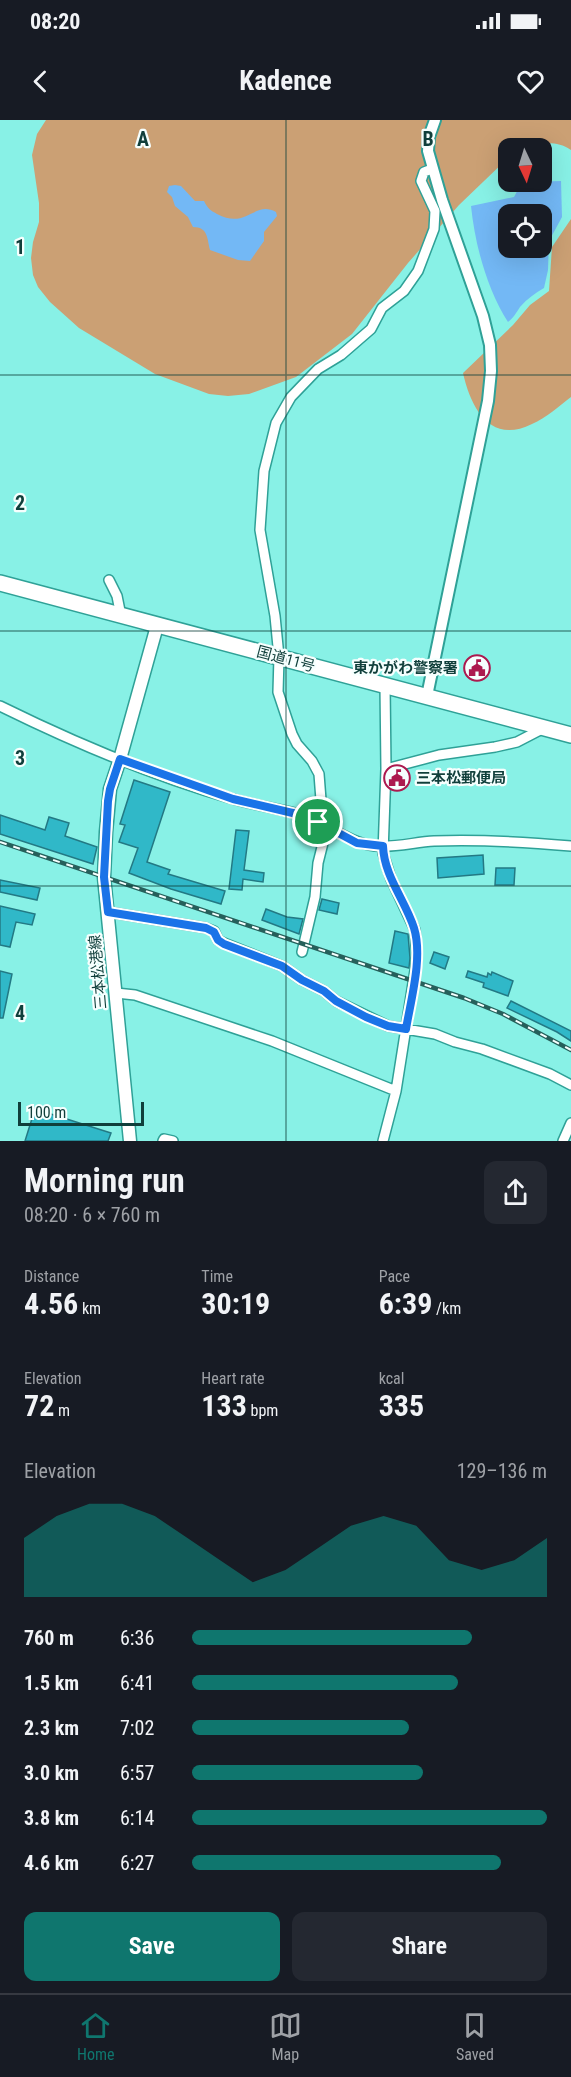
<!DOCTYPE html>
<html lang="en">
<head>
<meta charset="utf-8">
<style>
  body { margin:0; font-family:"Roboto Condensed","Noto Sans JP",sans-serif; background:#242831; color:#f1f3f6; height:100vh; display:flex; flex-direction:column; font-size:22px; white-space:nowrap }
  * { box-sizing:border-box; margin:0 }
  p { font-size:20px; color:#9ea1a6 }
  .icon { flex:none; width:33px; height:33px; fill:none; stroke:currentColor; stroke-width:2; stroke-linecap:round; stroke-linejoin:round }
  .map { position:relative; height:1021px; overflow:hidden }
  .sheet { display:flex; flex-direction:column; background:#171b24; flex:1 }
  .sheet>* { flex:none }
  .needle { width:39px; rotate:176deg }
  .controls { position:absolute; left:498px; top:18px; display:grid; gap:12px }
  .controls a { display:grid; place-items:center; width:54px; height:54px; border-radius:12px; background:#171b24; box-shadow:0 6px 24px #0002; font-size:30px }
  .scale { position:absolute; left:18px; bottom:15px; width:126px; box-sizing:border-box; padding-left:6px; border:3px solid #103f3b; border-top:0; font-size:16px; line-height:21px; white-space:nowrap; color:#103f3b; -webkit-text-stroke:4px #f6fffe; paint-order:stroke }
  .pin { position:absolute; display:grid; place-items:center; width:51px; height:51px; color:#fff; margin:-26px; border:3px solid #fff; border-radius:50%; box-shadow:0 2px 6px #0007 }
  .round { display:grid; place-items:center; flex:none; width:63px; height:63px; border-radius:12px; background:#242831 }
  .overview { display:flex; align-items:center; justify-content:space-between; height:102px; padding:0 24px }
  h1 { font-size:33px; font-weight:700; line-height:45px }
  .stats { display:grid; grid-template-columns:repeat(3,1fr); gap:9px; height:102px; padding:6px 24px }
  .stats div { display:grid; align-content:center }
  .stats b { font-size:30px; font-weight:700 }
  .stats small { font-size:16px; font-weight:400 }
  .stats p { font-size:16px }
  .chart { height:168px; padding:12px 24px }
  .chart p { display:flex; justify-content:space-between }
  .chart svg { width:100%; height:108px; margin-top:6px; fill:#0f766e; opacity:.7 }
  .button { display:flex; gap:12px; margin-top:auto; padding:12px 24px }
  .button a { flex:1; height:69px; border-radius:12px; background:#0f766e; color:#fff; font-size:24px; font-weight:700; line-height:69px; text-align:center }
  .button a+a { background:#242831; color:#f1f3f6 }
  ul { padding:0 24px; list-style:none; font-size:20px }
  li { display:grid; grid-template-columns:96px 72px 1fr; align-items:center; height:45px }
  li i { height:15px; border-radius:8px; background:#0f766e }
  .status { display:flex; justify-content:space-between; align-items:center; height:42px; padding:0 30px; background:#171b24; direction:ltr }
  .status svg { height:16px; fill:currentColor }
  header { display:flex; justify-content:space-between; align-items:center; height:78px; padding:0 24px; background:#171b24; font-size:27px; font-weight:700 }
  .tab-bar { display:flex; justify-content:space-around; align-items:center; height:84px; border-top:2px solid #363941; background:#171b24; font-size:16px; color:#9ea1a6 }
  .tab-bar a { display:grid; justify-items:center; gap:3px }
  .tab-bar .selected { color:#0f766e }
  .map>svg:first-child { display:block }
</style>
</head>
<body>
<div class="status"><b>08:20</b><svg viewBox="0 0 49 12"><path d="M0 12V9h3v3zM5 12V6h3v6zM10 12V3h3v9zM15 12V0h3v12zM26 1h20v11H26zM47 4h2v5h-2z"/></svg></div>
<header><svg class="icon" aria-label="back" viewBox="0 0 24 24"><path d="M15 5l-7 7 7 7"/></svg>Kadence<svg class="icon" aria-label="heart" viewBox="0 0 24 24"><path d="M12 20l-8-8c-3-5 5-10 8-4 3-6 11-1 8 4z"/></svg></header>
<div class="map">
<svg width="571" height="1021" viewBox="0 0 571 1021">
  <rect width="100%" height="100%" fill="#88f1e6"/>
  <path fill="#cba074" d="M46 0H571V30C551 16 530 28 508 28V38L459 85 408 143 352 214 296 257 249 274 228 276 209 274 155 254 79 208 50 182 38 167 33 155 31 138 33 122 39 102V83L32 35 37 14Z
    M571 99V277C559 286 546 298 532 304 490 325 471 288 463 253L513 205 530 185 549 171 552 127Z"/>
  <path fill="#73b8f5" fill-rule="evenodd" d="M561 61 562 97 549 121 548 150 544 168C535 173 527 179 520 187 516 193 514 197 508 202 487 169 475 125 471 86L514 77 521 64 527 62ZM508 94H542V128H508Z
    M175 65 181 66 195 81H204C208 89 210 90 217 94 247 110 254 80 276 92L277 96 264 112V121L250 141 238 140 210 130C207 118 208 107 193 107L188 97 175 86 172 77 167 72 169 66Z"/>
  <path fill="#30b8c8" stroke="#237984" stroke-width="1.5" d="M134 660 170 672 147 742 170 750 168 754 225 771 221 784 171 769 129 753 138 728 119 722 125 705 120 704Z
    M0 695 45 710 49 697 69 703 65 716 97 727 93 744 0 714Z
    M236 710 249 711 244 750 264 753 263 762 243 759 242 770 229 769Z
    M483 735 484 754 438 758 437 738Z
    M496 748H515L514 765H495Z
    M0 760 40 768 37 780 0 772Z
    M322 779 339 783 337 794 319 790Z
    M0 786 35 794 32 805 16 802 10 827 0 825Z
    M266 789 287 797 303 799 299 814 262 800Z
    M395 811 408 814 410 838 409 848 389 843Z
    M434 832 449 837 445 849 430 843Z
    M0 851 12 854 3 898H0Z
    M468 851 487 857 488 853 491 855 492 852 513 861 508 876 483 867 484 863 466 857Z
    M511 881 571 911V921L557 912 507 888Z
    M35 989 111 1013 108 1021H25Z"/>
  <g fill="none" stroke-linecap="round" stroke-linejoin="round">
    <g stroke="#2fa197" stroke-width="12">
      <path id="minor" d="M109 460 117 476 121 496
        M0 586C75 623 153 656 233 679 254 685 275 688 295 693 324 701 346 722 375 726 395 728 415 722 434 721 480 719 525 722 571 726
        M386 649 439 635 495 627 517 622 544 608
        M318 702 321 680 319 654 312 641 297 624 292 614 278 572 279 537 275 496 260 410 264 351 276 303 291 277 318 249 341 235 371 209 382 188 404 171 418 151 434 109 435 91 421 61 424 52 432 49
        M108 792 206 808 214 811 218 820 224 823 282 846 302 860 324 871 336 881 388 906 435 914 455 922 482 929 550 954 571 965
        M302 832 315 777 318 743 327 707
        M116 873 135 875 272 921 396 971
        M163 1021 164 1019 173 1021
        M383 1021 396 971 417 838 415 810 391 759 383 733 386 649 385 565
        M563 1021 571 1003"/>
    </g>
    <g stroke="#2fa197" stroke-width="14">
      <path id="tertiary" d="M427 576 488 281 491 251 490 225 483 196 442 80 428 31 429 17 435 0"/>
    </g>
    <g stroke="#2fa197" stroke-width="15">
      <path id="secondary" d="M130 1021 104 757 106 712 110 669 120 639 157 506"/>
    </g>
    <g stroke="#2fa197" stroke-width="18">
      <path id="trunk" d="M0 463 571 615"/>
    </g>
    <use href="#minor" stroke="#fff" stroke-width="9"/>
    <use href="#tertiary" stroke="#fff" stroke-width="10"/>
    <use href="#secondary" stroke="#fff" stroke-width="12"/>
    <use href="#trunk" stroke="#fff" stroke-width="15"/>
    <g stroke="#26605b" stroke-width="4.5">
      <path id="rail" d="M0 722 464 878 503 894 571 930"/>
    </g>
    <use href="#rail" stroke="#f6fffe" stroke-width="2" stroke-dasharray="7" stroke-linecap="butt"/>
  </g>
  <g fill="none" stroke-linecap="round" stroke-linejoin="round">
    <g stroke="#fff" stroke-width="12">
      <path id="route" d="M120 639 233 679 297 694 318 702 357 723 383 726C384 756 405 780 414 808 423 837 411 879 406 909L388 906 366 897 336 881 324 871 302 860 282 846 224 824 218 820 214 812 206 808 108 792 104 757 108 681 110 669Z"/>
    </g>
    <use href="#route" stroke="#1a73e8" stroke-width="8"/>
  </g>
  <path fill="none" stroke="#103f3b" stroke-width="1.5" stroke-opacity="0.55" d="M286 0V1021M0 255H571M0 511H571M0 766H571"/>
  <defs>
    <g id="civic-ring" transform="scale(1.35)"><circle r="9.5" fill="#f6fffe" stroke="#ac1a4f" stroke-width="1.5"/><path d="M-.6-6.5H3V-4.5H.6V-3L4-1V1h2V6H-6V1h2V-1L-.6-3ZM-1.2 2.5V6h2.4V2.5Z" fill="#ac1a4f"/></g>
  </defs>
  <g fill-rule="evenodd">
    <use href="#civic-ring" x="477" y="548"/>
    <use href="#civic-ring" x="397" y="658"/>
  </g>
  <g text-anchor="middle" stroke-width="4.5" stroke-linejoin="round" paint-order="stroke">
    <g font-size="15" fill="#103f3b" stroke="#f6fffe">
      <text transform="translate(286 539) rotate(15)" y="5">国道11号</text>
      <text transform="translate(98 852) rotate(-95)" y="5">三本松港線</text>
    </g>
    <g font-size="15" font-weight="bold" fill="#103f3b" stroke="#f6fffe" text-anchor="end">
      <text x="458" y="553">東かがわ警察署</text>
      <text x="416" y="663" text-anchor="start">三本松郵便局</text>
    </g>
  </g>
  <g font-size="20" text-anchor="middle" font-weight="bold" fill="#103f3b" stroke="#f6fffe" stroke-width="4.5" stroke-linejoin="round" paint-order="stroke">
    <text x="143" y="26">A</text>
    <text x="428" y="26">B</text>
    <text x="20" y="134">1</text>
    <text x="20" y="390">2</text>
    <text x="20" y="645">3</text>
    <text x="20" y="900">4</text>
  </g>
</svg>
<div class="controls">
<a><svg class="needle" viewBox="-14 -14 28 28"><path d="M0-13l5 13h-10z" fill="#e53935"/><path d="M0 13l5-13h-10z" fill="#9ea1a6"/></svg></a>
<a><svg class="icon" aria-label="locate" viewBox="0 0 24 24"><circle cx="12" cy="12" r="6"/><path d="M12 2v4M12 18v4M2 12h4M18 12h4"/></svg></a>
</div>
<div class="scale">100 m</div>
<div class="pin" style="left:318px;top:702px;background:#1e9e55"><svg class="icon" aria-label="arrive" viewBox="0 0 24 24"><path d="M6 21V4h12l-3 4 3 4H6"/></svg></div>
</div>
<section class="sheet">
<div class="overview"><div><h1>Morning run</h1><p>08:20 · 6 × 760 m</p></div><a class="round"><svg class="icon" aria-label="share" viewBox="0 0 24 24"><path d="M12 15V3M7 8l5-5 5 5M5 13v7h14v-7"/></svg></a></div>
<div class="stats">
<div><p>Distance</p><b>4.56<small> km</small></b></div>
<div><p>Time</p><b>30:19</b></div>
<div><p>Pace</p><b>6:39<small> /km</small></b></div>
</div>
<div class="stats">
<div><p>Elevation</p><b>72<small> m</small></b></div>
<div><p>Heart rate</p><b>133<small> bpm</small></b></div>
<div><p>kcal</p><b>335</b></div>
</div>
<div class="chart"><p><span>Elevation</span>129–136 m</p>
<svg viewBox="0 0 160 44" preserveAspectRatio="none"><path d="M0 44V20L10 11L20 6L30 6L40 11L50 20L60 29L70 38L80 33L90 24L100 15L110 11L120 15L130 29L140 33L150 29L160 20V44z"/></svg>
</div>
<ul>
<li><b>760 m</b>6:36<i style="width:79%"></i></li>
<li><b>1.5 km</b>6:41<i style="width:75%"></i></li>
<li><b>2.3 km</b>7:02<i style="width:61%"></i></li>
<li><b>3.0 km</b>6:57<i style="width:65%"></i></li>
<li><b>3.8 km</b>6:14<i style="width:100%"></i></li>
<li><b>4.6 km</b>6:27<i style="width:87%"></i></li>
</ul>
<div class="button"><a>Save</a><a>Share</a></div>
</section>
<nav class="tab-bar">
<a class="selected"><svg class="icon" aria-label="home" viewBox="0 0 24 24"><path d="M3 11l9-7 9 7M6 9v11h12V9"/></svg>Home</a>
<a><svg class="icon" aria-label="map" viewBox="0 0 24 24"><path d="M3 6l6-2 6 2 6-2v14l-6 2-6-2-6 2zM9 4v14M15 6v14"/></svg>Map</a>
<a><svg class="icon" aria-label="saved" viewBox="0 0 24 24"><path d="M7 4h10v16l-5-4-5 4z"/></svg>Saved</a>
</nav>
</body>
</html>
